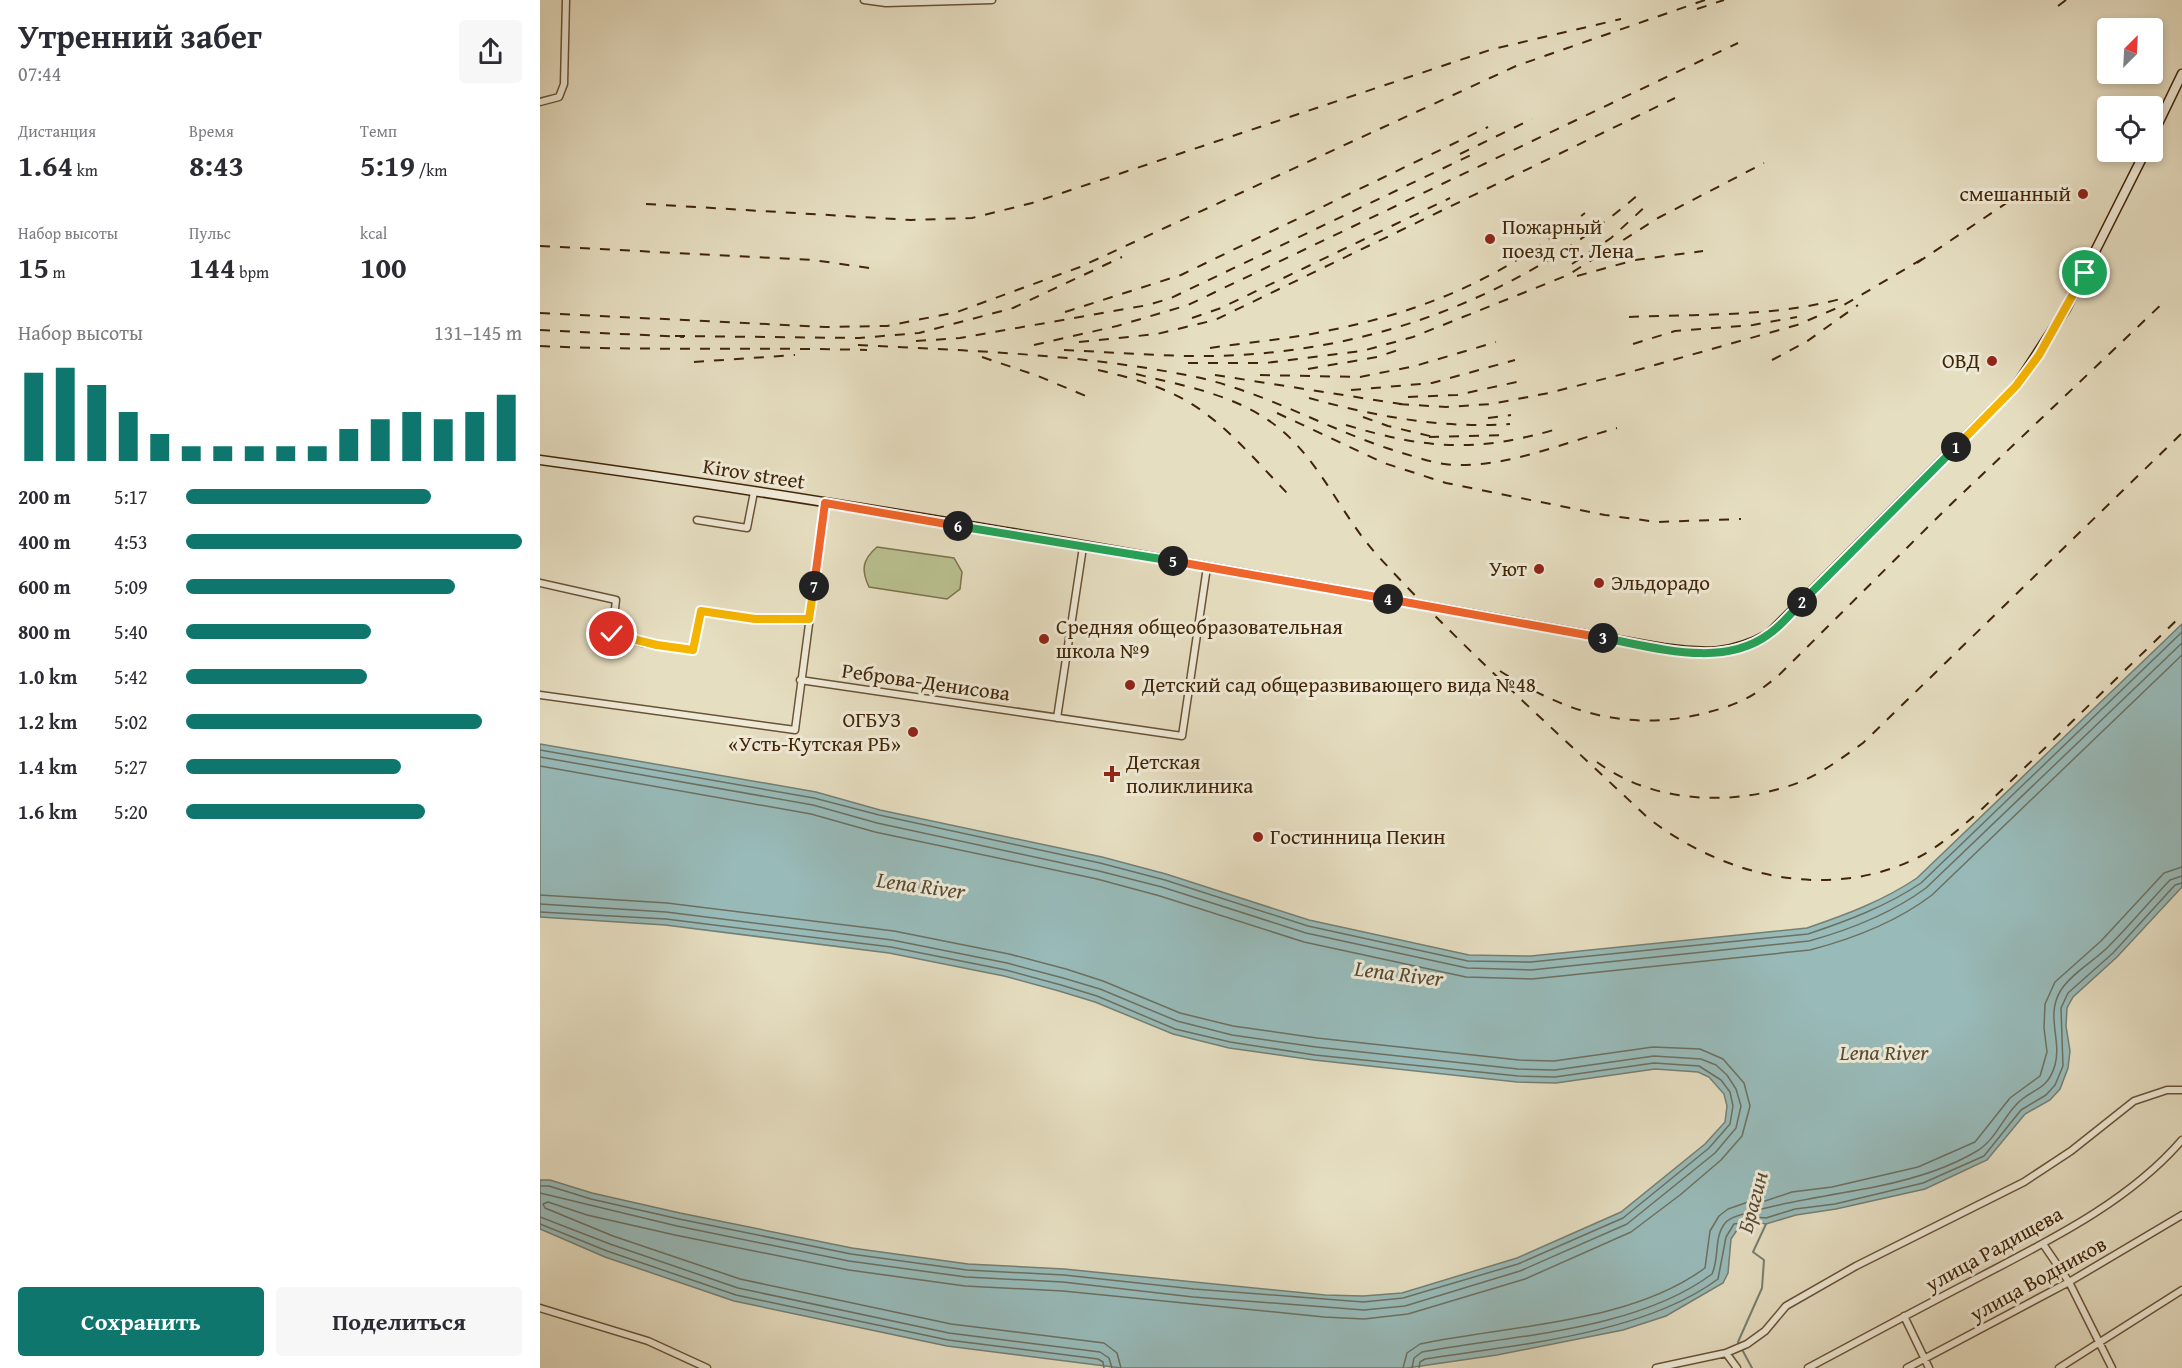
<!DOCTYPE html>
<html lang="ru">
<head>
<meta charset="utf-8">
<style>
  body { margin:0; font-family:"Gentium Book Plus",serif; background:#f7f7f7; color:#2b2b33; height:100vh; display:flex; flex-direction:column; font-size:22px; white-space:nowrap }
  * { box-sizing:border-box; margin:0 }
  p { font-size:20px; color:#7c7c81 }
  .icon { flex:none; width:33px; height:33px; fill:none; stroke:currentColor; stroke-width:2; stroke-linecap:round; stroke-linejoin:round }
  .map { position:relative; flex:1; overflow:hidden }
  .panel { display:flex; flex-direction:column; background:#fff; width:540px }
  .panel>* { flex:none }
  .needle { width:39px; rotate:24deg }
  .tools { position:absolute; left:1557px; top:18px; display:grid; gap:12px }
  .tools a { display:grid; place-items:center; width:66px; height:66px; border-radius:6px; background:#fff; box-shadow:0 3px 9px #0003; font-size:30px }
  .pin { position:absolute; display:grid; place-items:center; width:51px; height:51px; color:#fff; margin:-26px; border:3px solid #fff; border-radius:50%; box-shadow:0 2px 6px #0007 }
  .km { position:absolute; width:30px; height:30px; margin:-15px; border-radius:50%; background:#222; color:#fff; font-size:16px; line-height:30px; text-align:center }
  .round { display:grid; place-items:center; flex:none; width:63px; height:63px; border-radius:6px; background:#f7f7f7 }
  .head { display:flex; align-items:center; justify-content:space-between; height:102px; padding:0 18px }
  h1 { font-size:33px; font-weight:800; line-height:45px }
  .stats { display:grid; grid-template-columns:repeat(3,1fr); gap:9px; height:102px; padding:6px 18px }
  .stats div { display:grid; align-content:center }
  .stats b { font-size:30px; font-weight:800 }
  .stats small { font-size:16px; font-weight:400 }
  .stats p { font-size:16px }
  .chart { height:168px; padding:12px 18px }
  .chart p { display:flex; justify-content:space-between }
  .chart svg { width:100%; height:108px; margin-top:6px; stroke:#0f766e; stroke-width:6 }
  .action { display:flex; gap:12px; margin-top:auto; padding:12px 18px }
  .action a { flex:1; height:69px; border-radius:6px; background:#0f766e; color:#fff; font-size:24px; font-weight:800; line-height:69px; text-align:center }
  .action a+a { background:#f7f7f7; color:#2b2b33 }
  ul { padding:0 18px; list-style:none; font-size:20px }
  li { display:grid; grid-template-columns:96px 72px 1fr; align-items:center; height:45px }
  li i { height:15px; border-radius:8px; background:#0f766e }
  main { display:flex; flex:1; min-height:0 }
  .map>svg:first-child { display:block }
</style>
</head>
<body>
<main>
<section class="panel">
<div class="head"><div><h1>Утренний забег</h1><p>07:44</p></div><a class="round"><svg class="icon" aria-label="share" viewBox="0 0 24 24"><path d="M12 15V3M7 8l5-5 5 5M5 13v7h14v-7"/></svg></a></div>
<div class="stats">
<div><p>Дистанция</p><b>1.64<small> km</small></b></div>
<div><p>Время</p><b>8:43</b></div>
<div><p>Темп</p><b>5:19<small> /km</small></b></div>
</div>
<div class="stats">
<div><p>Набор высоты</p><b>15<small> m</small></b></div>
<div><p>Пульс</p><b>144<small> bpm</small></b></div>
<div><p>kcal</p><b>100</b></div>
</div>
<div class="chart"><p><span>Набор высоты</span>131–145 m</p>
<svg viewBox="0 0 160 44" preserveAspectRatio="none"><path d="M5 44V8M15 44V6M25 44V13M35 44V24M45 44V33M55 44V38M65 44V38M75 44V38M85 44V38M95 44V38M105 44V31M115 44V27M125 44V24M135 44V27M145 44V24M155 44V17"/></svg>
</div>
<ul>
<li><b>200 m</b>5:17<i style="width:73%"></i></li>
<li><b>400 m</b>4:53<i style="width:100%"></i></li>
<li><b>600 m</b>5:09<i style="width:80%"></i></li>
<li><b>800 m</b>5:40<i style="width:55%"></i></li>
<li><b>1.0 km</b>5:42<i style="width:54%"></i></li>
<li><b>1.2 km</b>5:02<i style="width:88%"></i></li>
<li><b>1.4 km</b>5:27<i style="width:64%"></i></li>
<li><b>1.6 km</b>5:20<i style="width:71%"></i></li>
</ul>
<div class="action"><a>Сохранить</a><a>Поделиться</a></div>
</section>
<div class="map">
<svg width="1642" height="1368" viewBox="0 0 1642 1368">
  <rect width="100%" height="100%" fill="#e6dec1"/>
  <filter id="stains"><feTurbulence type="fractalNoise" baseFrequency=".00333" numOctaves="4"/><feColorMatrix values="0 0 0 0 .2 0 0 0 0 .09 0 0 0 0 .02 0 0 0 .5 -.17"/></filter>
  <radialGradient id="worn" r=".72"><stop offset=".6" stop-color="#630" stop-opacity="0"/><stop offset="1" stop-color="#630" stop-opacity=".3"/></radialGradient>
  <path fill="#b9c090" stroke="#7d724c" stroke-width="1.5" d="M337 547 414 558 422 572 420 589 407 599 329 587C321 570 322 560 337 547Z"/>
  <path fill="#98bbba" stroke="#757f72" stroke-width="1.5" d="M1642 624V887L1577 957 1533 997 1527 1008 1526 1026 1530 1051 1528 1068 1520 1089 1510 1100 1485 1114 1447 1160 1385 1189 1296 1209 1256 1215 1226 1224 1216 1222 1214 1227 1197 1230 1191 1239 1188 1273 1183 1283 1126 1316 1083 1330 957 1355 867 1368H581L407 1346 194 1301 65 1257 0 1229V1180H10L52 1193 140 1213 312 1248 428 1264 524 1269 785 1295 823 1296 862 1293 977 1258 1081 1212 1165 1144 1185 1122 1187 1106 1184 1094 1169 1077 1158 1072 1115 1069 1016 1083 977 1082 774 1060 689 1048 633 1034 555 1002 519 991 464 976 349 953 125 925 0 917V744L276 792 340 810 562 857 626 874 769 920 929 955 991 956 1267 928C1305 915 1343 901 1377 878Z"/>
  <g fill="none" stroke-linecap="round" stroke-linejoin="round">
    <path stroke="#6c7060" stroke-width="1.5" d="M0 750 274 798 339 815 560 863 625 880 768 926 928 961 991 962 1268 934C1307 921 1347 906 1381 883L1642 632
      M0 757 273 805 337 823 559 871 622 887 766 933 927 968 991 970 1269 941C1309 930 1352 913 1386 888L1642 643
      M0 766 271 814 335 832 557 879 620 896 764 942 926 977 992 979 1270 950C1312 939 1358 921 1392 895L1642 655
      M0 895 127 903 354 931 469 954 526 969 563 981 640 1013 693 1026 777 1038 979 1060 1014 1061 1113 1047 1160 1049 1183 1059 1204 1083 1210 1106 1202 1136 1181 1160 1140 1195 1091 1232 985 1279 868 1314 824 1319 784 1317 523 1291 425 1286 309 1270 135 1235 47 1215 8 1202 3 1204 5 1208 73 1236 200 1279 411 1324 564 1343 577 1353 581 1368
      M0 904 126 912 352 940 467 963 523 978 560 989 637 1021 692 1035 776 1047 978 1069 1015 1070 1114 1056 1161 1059 1176 1065 1187 1075 1196 1089 1201 1106 1196 1128 1175 1153 1087 1224 980 1271 865 1306 824 1310 653 1297 523 1282 426 1277 309 1261 137 1226 0 1193
      M0 912 126 919 351 947 466 970 521 985 557 996 635 1029 690 1042 775 1055 978 1076 1015 1077 1114 1063 1159 1066 1181 1080 1190 1092 1193 1106 1190 1124 1169 1148 1083 1218 978 1264 863 1298 823 1302 654 1289 524 1275 427 1270 311 1254 139 1219 51 1199 9 1186H0
      M0 1217 70 1244 198 1288 409 1333 560 1352 569 1358 572 1368
      M0 1224 67 1251 196 1295 408 1340 558 1359 563 1362 564 1368
      M863 1368 867 1353 880 1344C970 1325 1089 1324 1165 1268L1170 1231 1179 1216 1188 1209 1211 1201H1225L1252 1192 1292 1187 1378 1167 1435 1142 1470 1098 1500 1076 1507 1052 1504 1028 1505 1004 1515 982 1561 941 1624 873 1642 867
      M872 1368 874 1358 882 1352C974 1335 1095 1331 1172 1274 1180 1257 1173 1237 1186 1222 1196 1209 1313 1192 1339 1186 1373 1179 1407 1169 1437 1151 1454 1141 1462 1120 1475 1106 1490 1088 1507 1093 1515 1065 1522 1040 1505 1015 1521 990 1532 973 1554 961 1568 947 1590 925 1609 902 1630 880L1642 876
      M879 1368 880 1362 885 1359C976 1345 1104 1334 1178 1279L1186 1237 1194 1224 1209 1222 1215 1217 1226 1218 1255 1209 1295 1204 1383 1183 1444 1156 1481 1110 1506 1095 1515 1085 1523 1066 1521 1008 1528 993 1573 953 1635 885 1642 883"/>
    <path stroke="#757f72" stroke-width="2" d="M1212 1368 1198 1342 1222 1288 1224 1260 1213 1252 1226 1224"/>
    <g stroke="#6a5336" stroke-width="9">
      <path id="minor" d="M324 0 346 3 452 0
        M0 102 19 97 24 84 26 0
        M157 520 207 528 214 492
        M0 583 76 600 72 634 102 643 153 650 161 611 215 619H269
        M260 680 642 736 667 567
        M0 695 255 730 285 503
        M517 718 543 547
        M1503 1244 1529 1282 1572 1368
        M0 1308 108 1341 167 1368
        M1364 1316 1389 1368
        M1186 1353 1197 1368
        M1116 1368 1186 1353 1207 1344 1225 1331 1246 1306 1316 1266 1484 1182 1531 1151 1594 1101 1627 1090H1642
        M1268 1368C1322 1339 1376 1310 1430 1282 1504 1243 1587 1204 1642 1140
        M1367 1368 1529 1282 1642 1215
        M1519 1368 1642 1290"/>
    </g>
    <g stroke="#412507" stroke-width="11">
      <path id="secondary" d="M1612 136 1642 74
        M0 460C376 511 749 582 1123 648 1165 654 1191 655 1229 634L1476 386 1526 309 1605 152"/>
    </g>
    <use href="#minor" stroke="#efead7" stroke-width="6"/>
    <use href="#secondary" stroke="#efead7" stroke-width="8"/>
    <path stroke="#412507" stroke-width="2" stroke-dasharray="10 10" stroke-linecap="butt" d="M1518 6 1526 0
      M1157 9 1184 0
      M920 154 992 119
      M106 204 371 220 432 218 492 203 953 49 1081 19
      M0 246 273 260 336 269
      M1377 263 1474 198
      M1032 264 1071 238 1107 205
      M1037 276 1095 260 1163 251
      M525 312 641 275 948 127
      M0 313 286 327 347 326 417 312 540 267 976 66 1165 0
      M1089 317C1161 314 1235 317 1304 298
      M652 318 681 308 910 198
      M0 330 144 337
      M135 336 319 338 379 333 473 308 582 257
      M376 341 420 338 608 305 631 298 931 155
      M539 342 617 334 675 320 1135 98
      M1093 344 1135 331 1213 325 1257 317
      M318 345C431 351 545 354 656 377 725 392 789 430 856 451 876 457 897 465 918 465 971 466 1026 442 1077 428
      M494 345 577 326 648 305 1198 43
      M0 346C109 351 218 347 327 350
      M670 348C710 342 752 339 791 330 890 310 966 275 1045 213
      M524 350C565 352 606 355 647 356 814 359 973 303 1099 194
      M442 357 498 376 553 399
      M1232 360 1266 342 1318 305
      M154 362 255 355
      M648 363H725L822 351 873 337 1028 275 1118 218 1224 163
      M768 369 837 357 864 348
      M558 370C588 377 618 385 645 400 684 422 716 461 747 493
      M596 374C644 386 694 394 735 425 780 459 801 516 838 556 923 649 1017 732 1108 818 1185 877 1289 902 1379 857 1402 845 1421 827 1441 810L1642 615
      M675 375 867 405
      M720 375 820 377 875 366 956 342
      M811 390 892 383 975 360
      M868 397 917 395 981 381
      M769 398C834 416 902 429 970 424
      M859 404 906 407 951 404 1009 393 1083 374 1257 325 1304 305 1384 258
      M737 413 844 463 906 483 1065 515 1117 522 1201 519
      M823 417 848 426 894 437
      M948 418 971 415
      M806 425C886 449 936 453 1017 429
      M889 437 967 435
      M960 671C1023 711 1082 731 1157 715 1173 711 1190 707 1205 699 1216 694 1226 685 1236 678L1406 509 1626 300
      M1057 762C1113 804 1196 807 1260 782 1284 772 1303 757 1323 743L1642 433"/>
  </g>
  <g fill="none" stroke-linecap="round" stroke-linejoin="round">
    <g stroke="#fff" stroke-width="12">
      <path id="split-1" d="M1416 447 1476 386 1499 355 1545 273"/>
    </g>
    <g stroke="#fff" stroke-width="12">
      <path id="split-2" d="M1262 602 1416 447"/>
    </g>
    <g stroke="#fff" stroke-width="12">
      <path id="split-3" d="M1063 638C1115 647 1182 669 1229 634 1241 626 1252 612 1262 602"/>
    </g>
    <g stroke="#fff" stroke-width="12">
      <path id="split-4" d="M848 599 1063 638"/>
    </g>
    <g stroke="#fff" stroke-width="12">
      <path id="split-5" d="M633 561 848 599"/>
    </g>
    <g stroke="#fff" stroke-width="12">
      <path id="split-6" d="M418 526 633 561"/>
    </g>
    <g stroke="#fff" stroke-width="12">
      <path id="split-7" d="M274 586 285 503 418 526"/>
    </g>
    <g stroke="#fff" stroke-width="12">
      <path id="split-8" d="M117 645 153 650 161 611 215 619H269L274 586"/>
    </g>
    <g stroke="#fff" stroke-width="12">
      <path id="split-9" d="M72 634 117 645"/>
    </g>
    <use href="#split-1" stroke="#f5b400" stroke-width="8"/>
    <use href="#split-2" stroke="#22a559" stroke-width="8"/>
    <use href="#split-3" stroke="#22a559" stroke-width="8"/>
    <use href="#split-4" stroke="#f0652b" stroke-width="8"/>
    <use href="#split-5" stroke="#f0652b" stroke-width="8"/>
    <use href="#split-6" stroke="#22a559" stroke-width="8"/>
    <use href="#split-7" stroke="#f0652b" stroke-width="8"/>
    <use href="#split-8" stroke="#f5b400" stroke-width="8"/>
    <use href="#split-9" stroke="#f5b400" stroke-width="8"/>
  </g>
  <g fill="#8f2418" stroke="#efead7" stroke-width="2">
    <circle cx="1543" cy="194" r="6"/>
    <circle cx="950" cy="239" r="6"/>
    <circle cx="1452" cy="361" r="6"/>
    <circle cx="999" cy="569" r="6"/>
    <circle cx="1059" cy="583" r="6"/>
    <circle cx="504" cy="639" r="6"/>
    <circle cx="590" cy="685" r="6"/>
    <circle cx="373" cy="732" r="6"/>
    <path d="M569 765h6v6h6v6h-6v6h-6v-6h-6v-6h6z"/>
    <circle cx="718" cy="837" r="6"/>
  </g>
  <g text-anchor="middle" stroke-width="6" stroke-linejoin="round" paint-order="stroke">
    <g font-size="21" fill="#412507" stroke="#efead7" text-anchor="start">
      <text x="1531" y="201" text-anchor="end">смешанный</text>
      <text x="962" y="234">Пожарный<tspan x="962" dy="24">поезд ст. Лена</tspan></text>
      <text x="1440" y="368" text-anchor="end">ОВД</text>
      <text x="987" y="576" text-anchor="end">Уют</text>
      <text x="1071" y="590">Эльдорадо</text>
      <text x="516" y="634">Средняя общеобразовательная<tspan x="516" dy="24">школа №9</tspan></text>
      <text x="602" y="692">Детский сад общеразвивающего вида №48</text>
      <text x="361" y="727" text-anchor="end">ОГБУЗ<tspan x="361" dy="24">«Усть-Кутская РБ»</tspan></text>
      <text x="586" y="769">Детская<tspan x="586" dy="24">поликлиника</tspan></text>
      <text x="730" y="844">Гостинница Пекин</text>
    </g>
    <g font-size="21" fill="#412507" stroke="#efead7">
      <text transform="translate(214 474) rotate(9)" y="7">Kirov street</text>
      <text transform="translate(386 682) rotate(8)" y="7">Реброва-Денисова</text>
      <text transform="translate(1454 1249) rotate(-29)" y="7">улица Радищева</text>
      <text transform="translate(1498 1279) rotate(-29)" y="7">улица Водников</text>
    </g>
    <g font-size="22" font-style="italic" fill="#574a34" stroke="#efead7">
      <text transform="translate(381 885) rotate(8)" y="8">Lena River</text>
      <text transform="translate(859 973) rotate(7)" y="8">Lena River</text>
      <text x="1344" y="1060">Lena River</text>
      <text transform="translate(1212 1202) rotate(-75)" y="8">Брагин</text>
    </g>
  </g>
  <rect width="100%" height="100%" filter="url(#stains)"/>
  <rect width="100%" height="100%" fill="url(#worn)"/>
</svg>
<div class="tools">
<a><svg class="needle" viewBox="-14 -14 28 28"><path d="M0-13l5 13h-10z" fill="#e53935"/><path d="M0 13l5-13h-10z" fill="#7c7c81"/></svg></a>
<a><svg class="icon" aria-label="locate" viewBox="0 0 24 24"><circle cx="12" cy="12" r="6"/><path d="M12 2v4M12 18v4M2 12h4M18 12h4"/></svg></a>
</div>
<div class="pin" style="left:1545px;top:273px;background:#1e9e55"><svg class="icon" aria-label="arrive" viewBox="0 0 24 24"><path d="M6 21V4h12l-3 4 3 4H6"/></svg></div>
<div class="pin" style="left:72px;top:634px;background:#d93025"><svg class="icon" aria-label="check" viewBox="0 0 24 24"><path d="M5 12l5 5 9-10"/></svg></div>
<b class="km" style="left:1416px;top:447px">1</b>
<b class="km" style="left:1262px;top:602px">2</b>
<b class="km" style="left:1063px;top:638px">3</b>
<b class="km" style="left:848px;top:599px">4</b>
<b class="km" style="left:633px;top:561px">5</b>
<b class="km" style="left:418px;top:526px">6</b>
<b class="km" style="left:274px;top:586px">7</b>
</div>
</main>
</body>
</html>
